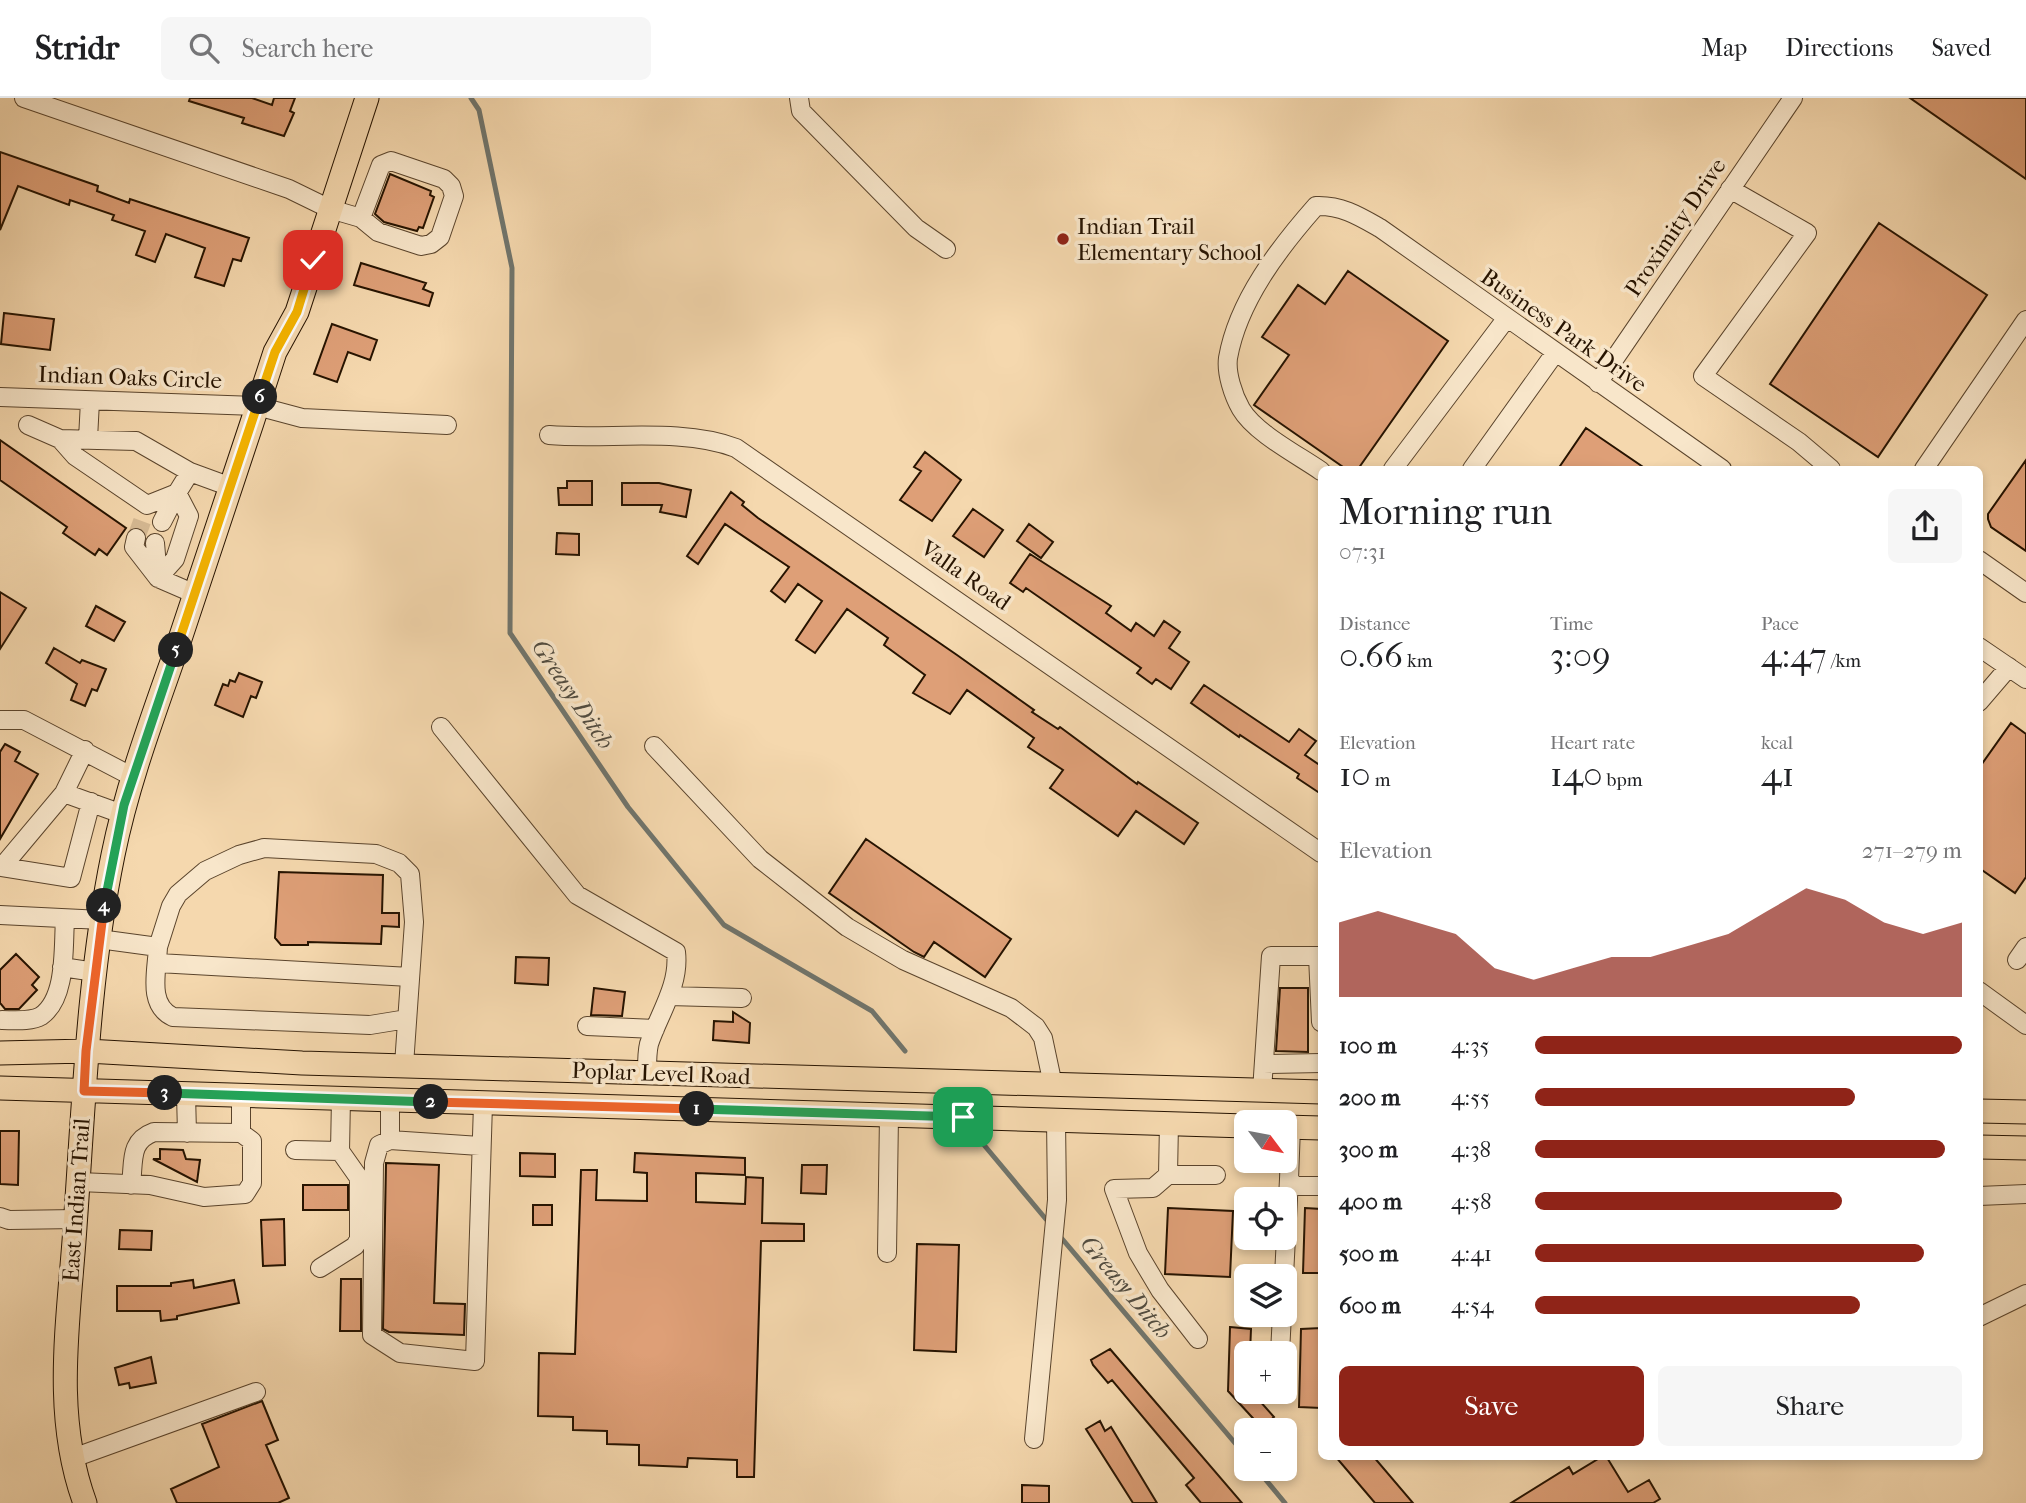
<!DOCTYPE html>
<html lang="en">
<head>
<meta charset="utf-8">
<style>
  body { margin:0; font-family:"IM FELL French Canon",serif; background:#f6f6f6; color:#202124; height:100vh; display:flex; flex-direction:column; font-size:26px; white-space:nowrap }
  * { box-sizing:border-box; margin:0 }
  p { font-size:23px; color:#757577 }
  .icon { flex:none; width:38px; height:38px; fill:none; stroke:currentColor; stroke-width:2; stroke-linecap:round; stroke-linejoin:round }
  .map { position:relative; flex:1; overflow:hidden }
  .details { position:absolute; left:1318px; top:368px; width:665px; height:994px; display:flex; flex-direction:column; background:#fff; border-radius:10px; box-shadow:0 4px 10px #0003 }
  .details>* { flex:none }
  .needle { width:46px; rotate:122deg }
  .fabs { position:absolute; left:1234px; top:1012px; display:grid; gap:14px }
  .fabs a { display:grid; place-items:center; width:63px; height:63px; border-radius:10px; background:#fff; box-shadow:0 4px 10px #0003; font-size:35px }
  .pin { position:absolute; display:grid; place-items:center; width:60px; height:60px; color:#fff; margin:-30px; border-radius:14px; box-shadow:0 4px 10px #0006 }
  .km { position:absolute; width:35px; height:35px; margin:-18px; border-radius:50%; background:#222; color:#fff; font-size:19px; line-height:35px; text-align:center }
  .round { display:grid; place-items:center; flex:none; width:74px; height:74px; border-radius:10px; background:#f6f6f6 }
  .overview { display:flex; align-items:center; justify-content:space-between; height:119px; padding:0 21px }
  h1 { font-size:38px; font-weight:600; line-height:52px }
  .stats { display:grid; grid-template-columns:repeat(3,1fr); gap:10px; height:119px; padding:7px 21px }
  .stats div { display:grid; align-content:center }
  .stats b { font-size:35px; font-weight:600 }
  .stats small { font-size:19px; font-weight:400 }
  .stats p { font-size:19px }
  .chart { height:196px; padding:14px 21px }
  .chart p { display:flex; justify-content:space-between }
  .chart svg { width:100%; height:126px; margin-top:7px; fill:#8f2418; opacity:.7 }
  .primary-button { display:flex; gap:14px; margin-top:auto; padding:14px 21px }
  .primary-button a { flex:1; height:80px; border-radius:10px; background:#8f2418; color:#fff; font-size:28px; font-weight:600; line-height:80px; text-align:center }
  .primary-button a+a { background:#f6f6f6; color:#202124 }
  ul { padding:0 21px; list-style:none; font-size:23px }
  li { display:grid; grid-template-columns:112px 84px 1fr; align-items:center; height:52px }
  li i { height:18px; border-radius:9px; background:#8f2418 }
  header { display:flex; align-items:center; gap:42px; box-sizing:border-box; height:98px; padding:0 35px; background:#fff; border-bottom:2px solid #e0e0e0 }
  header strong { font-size:33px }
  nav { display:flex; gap:38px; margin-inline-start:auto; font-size:24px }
  .search { width:490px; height:63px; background:#f6f6f6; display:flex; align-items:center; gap:18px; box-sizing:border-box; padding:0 24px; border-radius:10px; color:#757577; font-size:26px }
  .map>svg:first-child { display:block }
</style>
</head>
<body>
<header>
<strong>Stridr</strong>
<div class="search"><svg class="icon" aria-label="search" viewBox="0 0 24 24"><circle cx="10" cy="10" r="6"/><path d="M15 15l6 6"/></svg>Search here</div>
<nav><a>Map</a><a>Directions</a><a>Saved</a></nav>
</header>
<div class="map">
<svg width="2026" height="1405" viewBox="0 0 2026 1405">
  <rect width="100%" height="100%" fill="#f5d8ae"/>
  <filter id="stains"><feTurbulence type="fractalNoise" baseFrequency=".00286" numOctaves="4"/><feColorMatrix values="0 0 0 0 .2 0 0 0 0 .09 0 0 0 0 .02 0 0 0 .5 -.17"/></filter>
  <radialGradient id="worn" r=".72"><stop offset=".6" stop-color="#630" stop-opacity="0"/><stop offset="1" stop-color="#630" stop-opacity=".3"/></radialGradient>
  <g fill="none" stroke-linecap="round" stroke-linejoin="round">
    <path stroke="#70756d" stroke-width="5" d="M471 0 479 12 512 170 510 535 628 709 724 827 872 913 905 953
      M979 1041 1050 1126
      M1058 1136 1246 1358
      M1256 1370 1285 1405"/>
  </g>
  <path fill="#de9f77" stroke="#261300" stroke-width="2" d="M190 0H252L272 7 274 0H295L290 13 294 15 284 38 242 25 244 20 189 3Z
    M1910 0H2026V81Z
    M0 54 98 88 97 93 129 105 130 101 249 140 241 163 233 161 224 188 195 179 205 150 166 136 155 164 136 157 145 133 112 122 114 117 70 102 69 107 18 88 0 132Z
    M390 76 431 93 430 97 434 99 423 130 419 129 417 133 384 124 375 116Z
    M1879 125 1987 197 1878 359 1770 286Z
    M361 165 426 185 423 191 433 195 429 208 354 187Z
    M1348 173 1448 243 1358 371H1346L1254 307 1289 257 1262 239 1298 187 1325 206Z
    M4 215 54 221 50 252 1 246Z
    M332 226 377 242 370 262 348 254 337 284 314 276Z
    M1586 330 1646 371H1558Z
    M0 342 126 430 107 457 99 451 95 457 63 435 67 429 0 382Z
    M925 354 961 382 932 423 900 402 921 373 914 369Z
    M2026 362V453L1991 429 1988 421V416Z
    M567 383H592V407H559L558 390H567Z
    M622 385H659L691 392 686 419 660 414 662 407H622Z
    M731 394 744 404 742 407 758 420 957 557 1034 612 1032 614 1058 631 1060 629 1137 686 1138 684 1198 725 1184 746 1136 713 1118 738 1050 690 1063 672 1028 649 1034 640 967 592 950 616 913 595 925 577 884 547 888 540 847 511 815 555 796 542 822 503 798 486 785 504 771 493 789 469 725 426 698 466 687 458Z
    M973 411 1003 432 984 459 953 438Z
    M1029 426 1053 444 1041 460 1017 443Z
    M557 435 579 436V457L556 456Z
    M1030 456 1111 508 1106 515 1131 533 1136 525 1154 538 1164 523 1180 534 1169 550 1189 564 1171 591 1156 581 1152 586 1137 575 1141 570 1026 490 1023 494 1010 485Z
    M0 494 26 510 0 551Z
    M96 508 125 524 114 543 86 528Z
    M54 550 80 565 82 562 106 571 97 593 92 591 85 608 71 602 77 586 46 565Z
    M239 575 262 584 256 600 251 598 243 619 215 607 223 586 228 588 230 582 235 584Z
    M1204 587 1289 644 1299 631 1316 643 1305 657 1321 668V696L1297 680 1299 676 1240 637 1239 639 1191 605Z
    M2011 625 2026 636V779L2015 795 1979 770V670Z
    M5 646 20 654 15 663 38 676 0 741V654Z
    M866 741 1011 841 985 879 934 844 924 859 914 854 829 795Z
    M279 774 383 777 382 815H399V829L382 828 381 846 308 844V847H281L275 840Z
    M16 856 39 879 32 887 37 892 19 911H5L0 905V872Z
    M516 859 549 860 548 887 515 885Z
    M594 890 625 894 622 918 591 917Z
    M1280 890H1308V954L1276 953Z
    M733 914 750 925 749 945 713 942 714 923 733 924Z
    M0 1033H19L18 1087 0 1086Z
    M160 1051 183 1052 186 1061 200 1062 197 1084 153 1061H160Z
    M520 1055 555 1056V1079L520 1078Z
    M635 1055 745 1060V1077L696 1075V1104L745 1106 746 1079 763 1080 762 1125 804 1126V1143H761L754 1379H737V1362L688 1360 687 1369 639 1367V1347L607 1346V1333L573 1332V1319L538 1318 539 1255 575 1256 581 1072H597L596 1102 647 1103V1075L634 1074Z
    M386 1065 439 1067 434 1205 465 1206 464 1237 389 1234 383 1231Z
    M802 1067H827L826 1096 801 1095Z
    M303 1087H348V1112H303Z
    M533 1107H552V1127H533Z
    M1168 1110 1233 1113 1230 1179 1165 1176Z
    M1305 1110 1321 1111V1175H1303Z
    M284 1121 285 1167 263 1168 261 1122Z
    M120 1132 152 1133 151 1152 119 1151Z
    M917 1146 959 1147 956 1254 914 1252Z
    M341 1181H361V1233H340Z
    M193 1182 194 1190 234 1182 239 1205 177 1218V1221L161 1223 160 1213H117V1188H171V1185Z
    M1230 1229 1251 1231 1250 1255H1246V1293H1251L1274 1319 1262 1330 1228 1293Z
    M1321 1230V1310L1299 1309 1301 1231Z
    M1110 1251 1242 1405H1201L1186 1387 1194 1380 1112 1282 1108 1285 1093 1267 1091 1262Z
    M151 1259 156 1285 130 1290 129 1285 119 1287 115 1270Z
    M262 1303 278 1342 266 1347 289 1400 278 1405H177L171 1391 219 1369 202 1326Z
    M1100 1323 1105 1333 1111 1329 1157 1405H1133L1086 1331Z
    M1335 1358H1373L1413 1405H1375Z
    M1603 1358H1606L1628 1394 1649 1382 1660 1401 1653 1405H1511L1569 1369 1573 1376Z
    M1022 1387 1049 1388V1405H1022Z"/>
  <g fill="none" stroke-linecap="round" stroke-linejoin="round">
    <path stroke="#d6ba94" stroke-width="18" stroke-dasharray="18 9" stroke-linecap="butt" d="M136 440 144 418"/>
    <g stroke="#5a442c" stroke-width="20">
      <path id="minor" d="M24 0 289 91 330 111 361 120 378 134 421 148 431 146 440 139 454 98 451 88 444 81 391 63 381 67 361 120
        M799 0 801 13 916 130 946 151
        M1730 91 1807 135 1703 278 1799 344 1831 371
        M1598 285 1793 0
        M0 299 257 308 302 320 447 327
        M28 327 60 341
        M549 337C606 342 682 329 736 350L1321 755
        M88 341 90 303
        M1393 371 1506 221
        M1472 371 1555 255
        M1924 371 2026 222
        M1321 373C1298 357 1255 335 1241 311 1233 297 1226 275 1228 260 1238 203 1279 150 1316 108 1341 107 1359 118 1380 130L1722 371
        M177 395 147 407 75 358 60 341 136 343 190 374
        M162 424 177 395
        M136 440 134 449 158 480
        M155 445 158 480
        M1979 462 2026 495
        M195 496 158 480 175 461 189 418 177 395 190 374 231 389
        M1979 549 2026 581
        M1979 604 2009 569
        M0 622H24L133 679
        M441 629 577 797 676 854C680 887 659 916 649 946 647 954 647 965 647 974
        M654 648 760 761 847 829 903 862 1011 910 1036 929 1043 940 1053 987
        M85 652 64 695 122 716
        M64 695 2 769 71 780 91 704
        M0 817 102 822
        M99 841 158 849 171 808 178 796 205 773 239 757 264 750 376 756 399 765 410 776 414 824 404 967
        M158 849C157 873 147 907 173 919L370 927 407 921
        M2017 862 2026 849
        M158 865 410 879
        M62 869 95 874
        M1979 893 2026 927
        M669 898 742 900
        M2 922C13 922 31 924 41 918 67 900 63 850 65 822
        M587 928 655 931
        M1264 966 1321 965
        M1262 993 1271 858H1318L1321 924
        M186 996 187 1035
        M390 1002V1042L480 1048
        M1169 1025 1168 1077H1216
        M1291 1029 1289 1081 1295 1088H1321
        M390 1042 379 1047 374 1065 372 1237 400 1255 475 1263 483 1006
        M295 1052 340 1053
        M1168 1077 1153 1090 1114 1091 1138 1155 1160 1192 1198 1241
        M79 1084 150 1087 204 1099 245 1096 252 1085V1043L241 1035V997
        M131 1087C134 1063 129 1043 154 1034L241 1035
        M1979 1098 2026 1096
        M0 1119 9 1122 76 1121
        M887 1155 889 1017
        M320 1170 355 1148 359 1141V1080L340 1053 341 1000
        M1284 1178 1289 1081
        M1979 1219 2026 1196
        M1280 1255 1282 1216
        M1034 1341 1057 1102 1056 1022
        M73 1360 256 1294"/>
    </g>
    <g stroke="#261300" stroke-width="25">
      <path id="major" d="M0 955 87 953 302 965 1321 994
        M0 990 1246 1028
        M1979 1013 2026 1014
        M1284 1029 1321 1030
        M1979 1049 2026 1050
        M85 1405C52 1316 69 1221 75 1129 84 1005 88 879 113 757 128 683 155 613 180 541 212 446 244 350 275 254L297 214 367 0"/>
    </g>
    <use href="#minor" stroke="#f8e6ca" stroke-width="18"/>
    <use href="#major" stroke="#f5d8ae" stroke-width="23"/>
  </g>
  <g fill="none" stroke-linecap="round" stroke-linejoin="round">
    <g stroke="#fff" stroke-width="14">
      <path id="split-1" d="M697 1011 963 1019"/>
    </g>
    <g stroke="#fff" stroke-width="14">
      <path id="split-2" d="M431 1004 697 1011"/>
    </g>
    <g stroke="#fff" stroke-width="14">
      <path id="split-3" d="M165 995 431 1004"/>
    </g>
    <g stroke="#fff" stroke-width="14">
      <path id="split-4" d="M104 808 86 953 84 993 165 995"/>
    </g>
    <g stroke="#fff" stroke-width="14">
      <path id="split-5" d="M104 808 124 707 176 552"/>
    </g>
    <g stroke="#fff" stroke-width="14">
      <path id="split-6" d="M176 552 260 299"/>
    </g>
    <g stroke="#fff" stroke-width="14">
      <path id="split-7" d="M260 299 275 254 297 214 313 162"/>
    </g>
    <use href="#split-1" stroke="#22a559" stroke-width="9"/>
    <use href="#split-2" stroke="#f0652b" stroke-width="9"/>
    <use href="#split-3" stroke="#22a559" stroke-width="9"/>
    <use href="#split-4" stroke="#f0652b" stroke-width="9"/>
    <use href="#split-5" stroke="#22a559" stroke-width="9"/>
    <use href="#split-6" stroke="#f5b400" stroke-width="9"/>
    <use href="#split-7" stroke="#f5b400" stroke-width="9"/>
  </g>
  <circle fill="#8f2418" stroke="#f8e6ca" stroke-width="2.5" cx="1063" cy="141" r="7"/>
  <g text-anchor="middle" stroke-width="7" stroke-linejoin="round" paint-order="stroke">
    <g font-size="23" fill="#261300" stroke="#f8e6ca" text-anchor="start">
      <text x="1077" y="136">Indian Trail<tspan x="1077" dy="26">Elementary School</tspan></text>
    </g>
    <g font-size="23" fill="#261300" stroke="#f8e6ca">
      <text transform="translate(1675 129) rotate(-56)" y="8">Proximity Drive</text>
      <text transform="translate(1564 232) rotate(35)" y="8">Business Park Drive</text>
      <text transform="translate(130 279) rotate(2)" y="8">Indian Oaks Circle</text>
      <text transform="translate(966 477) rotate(35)" y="8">Valla Road</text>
      <text transform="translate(661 975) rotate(2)" y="8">Poplar Level Road</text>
      <text transform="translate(76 1102) rotate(-86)" y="8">East Indian Trail</text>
    </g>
    <g font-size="24" font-style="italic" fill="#514c40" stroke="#f8e6ca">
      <text transform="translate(573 596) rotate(56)" y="8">Greasy Ditch</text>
      <text transform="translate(1126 1189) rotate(50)" y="8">Greasy Ditch</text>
    </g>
  </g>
  <rect width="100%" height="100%" filter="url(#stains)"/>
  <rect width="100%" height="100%" fill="url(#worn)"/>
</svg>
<div class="fabs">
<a><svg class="needle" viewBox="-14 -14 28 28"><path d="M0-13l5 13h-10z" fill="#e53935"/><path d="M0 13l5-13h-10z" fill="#757577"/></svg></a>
<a><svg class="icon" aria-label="locate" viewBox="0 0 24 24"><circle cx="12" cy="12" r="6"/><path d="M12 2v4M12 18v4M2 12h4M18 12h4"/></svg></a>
<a><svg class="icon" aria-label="layers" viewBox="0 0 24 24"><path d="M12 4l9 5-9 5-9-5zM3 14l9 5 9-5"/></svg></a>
<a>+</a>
<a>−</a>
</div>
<div class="pin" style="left:963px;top:1019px;background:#1e9e55"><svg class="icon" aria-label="arrive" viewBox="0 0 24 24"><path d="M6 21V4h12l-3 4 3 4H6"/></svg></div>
<div class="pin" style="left:313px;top:162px;background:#d93025"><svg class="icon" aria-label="check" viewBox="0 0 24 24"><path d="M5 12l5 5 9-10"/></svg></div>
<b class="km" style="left:697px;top:1011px">1</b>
<b class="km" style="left:431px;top:1004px">2</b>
<b class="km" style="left:165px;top:995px">3</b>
<b class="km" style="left:104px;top:808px">4</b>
<b class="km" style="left:176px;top:552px">5</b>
<b class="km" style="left:260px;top:299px">6</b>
<section class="details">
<div class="overview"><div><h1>Morning run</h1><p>07:31</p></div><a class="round"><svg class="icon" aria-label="share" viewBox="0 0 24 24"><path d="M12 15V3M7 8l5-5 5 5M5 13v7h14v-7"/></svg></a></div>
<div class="stats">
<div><p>Distance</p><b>0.66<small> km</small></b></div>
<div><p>Time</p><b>3:09</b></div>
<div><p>Pace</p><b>4:47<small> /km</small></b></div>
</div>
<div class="stats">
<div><p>Elevation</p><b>10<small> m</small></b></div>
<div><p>Heart rate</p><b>140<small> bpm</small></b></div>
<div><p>kcal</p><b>41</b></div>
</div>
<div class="chart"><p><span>Elevation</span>271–279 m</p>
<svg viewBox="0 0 160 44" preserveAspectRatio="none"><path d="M0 44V18L10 14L20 18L30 22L40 34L50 38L60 34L70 30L80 30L90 26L100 22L110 14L120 6L130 10L140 18L150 22L160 18V44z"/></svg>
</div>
<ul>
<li><b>100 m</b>4:35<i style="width:100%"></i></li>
<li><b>200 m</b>4:55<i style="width:75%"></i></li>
<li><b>300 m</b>4:38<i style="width:96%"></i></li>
<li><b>400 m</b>4:58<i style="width:72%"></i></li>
<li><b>500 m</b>4:41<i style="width:91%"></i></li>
<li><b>600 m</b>4:54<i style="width:76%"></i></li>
</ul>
<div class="primary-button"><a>Save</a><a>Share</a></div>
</section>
</div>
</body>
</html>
